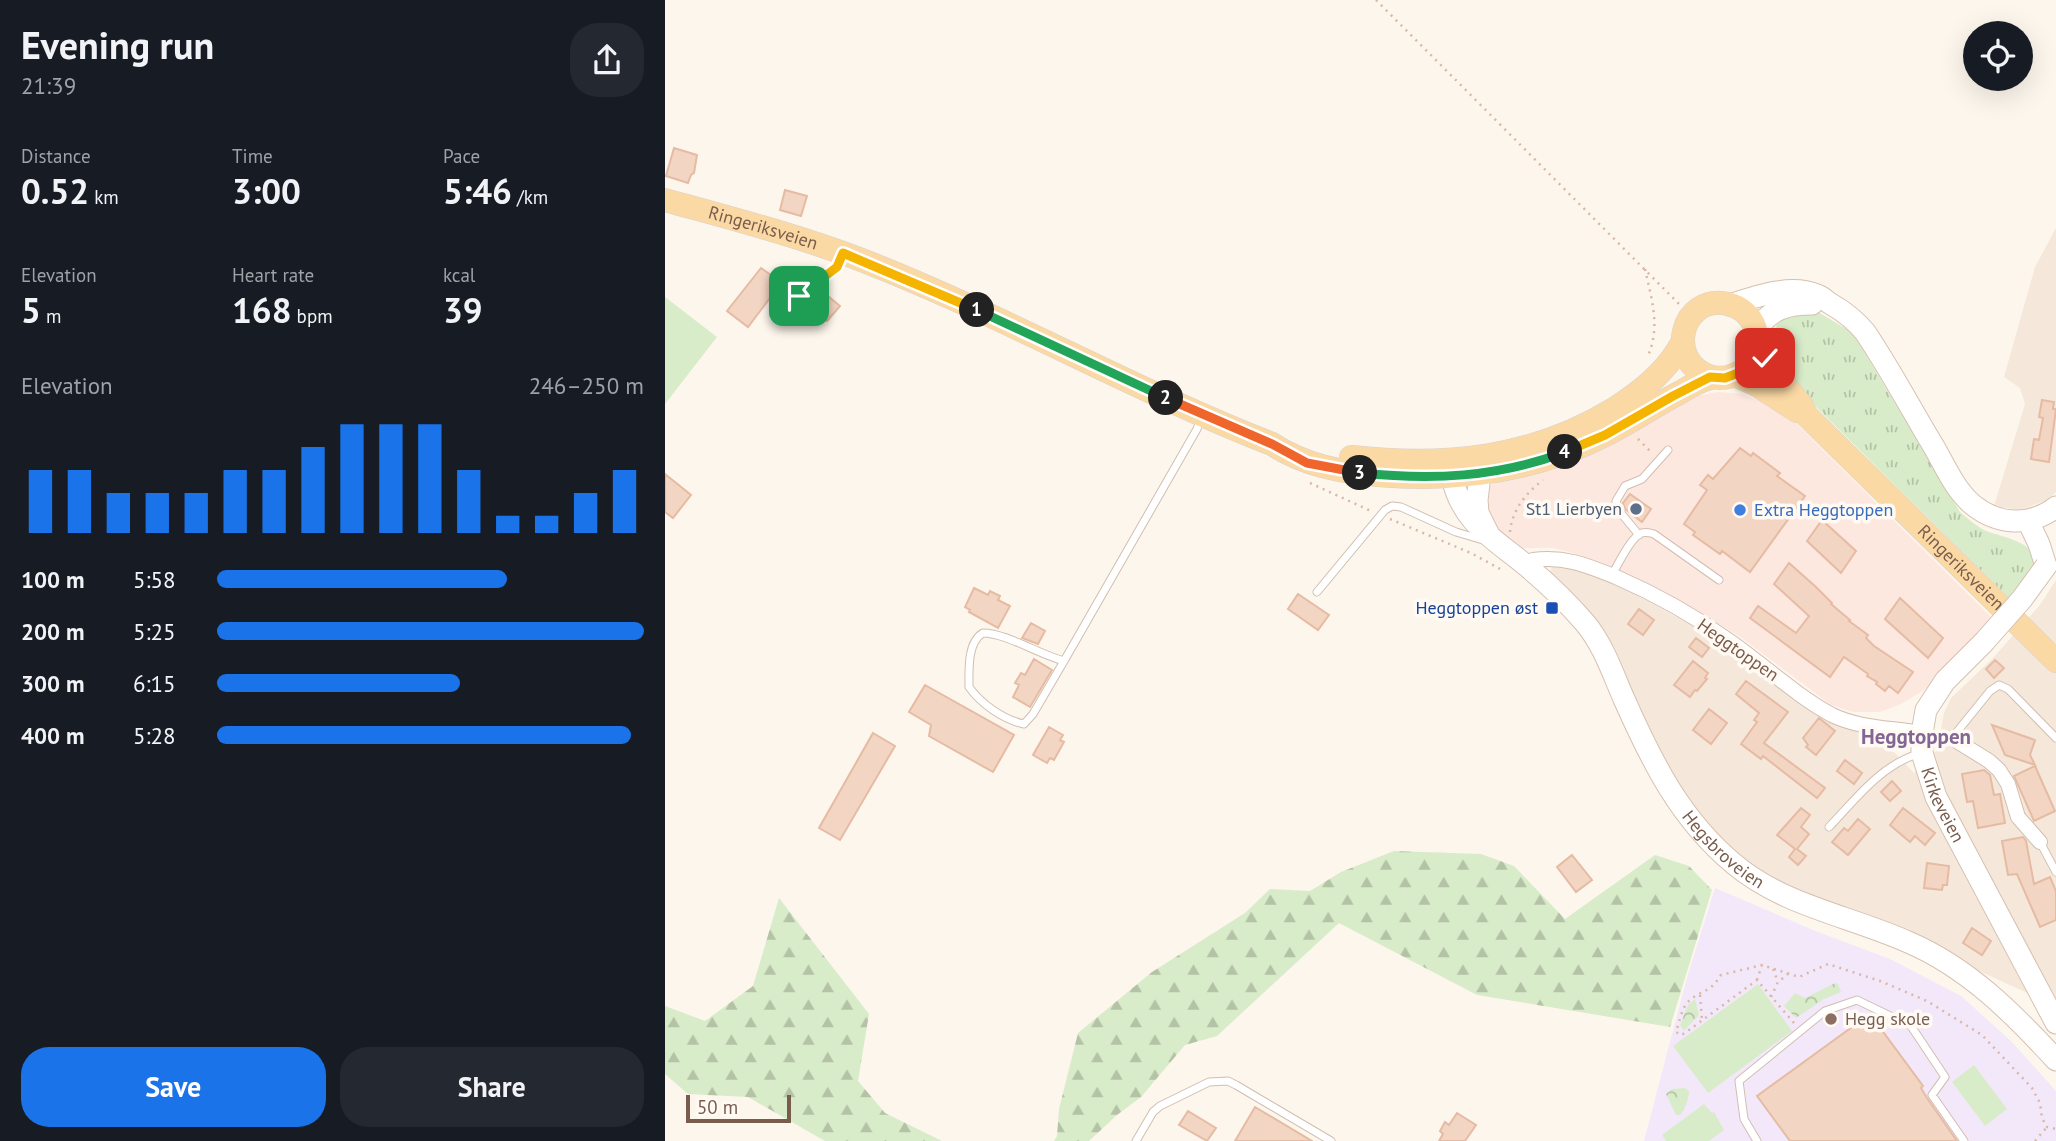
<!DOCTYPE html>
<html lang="en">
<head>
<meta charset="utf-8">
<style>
  body { margin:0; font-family:"PT Sans",sans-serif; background:#242831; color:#f1f3f6; height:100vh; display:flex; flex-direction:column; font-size:26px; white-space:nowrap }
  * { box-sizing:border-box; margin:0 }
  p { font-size:23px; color:#9ea1a6 }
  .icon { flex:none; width:38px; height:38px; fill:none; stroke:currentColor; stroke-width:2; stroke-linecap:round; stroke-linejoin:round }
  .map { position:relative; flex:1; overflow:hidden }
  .panel { display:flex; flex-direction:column; background:#171b24; width:665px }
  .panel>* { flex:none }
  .buttons { position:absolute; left:1298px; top:21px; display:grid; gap:14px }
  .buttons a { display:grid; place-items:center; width:70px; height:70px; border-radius:50%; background:#171b24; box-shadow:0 7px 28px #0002; font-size:35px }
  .scale { position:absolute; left:21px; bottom:18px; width:105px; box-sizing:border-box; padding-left:7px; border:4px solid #7a5c4d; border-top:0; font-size:19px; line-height:24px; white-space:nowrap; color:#7a5c4d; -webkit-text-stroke:5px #fffaf3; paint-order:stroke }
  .pin { position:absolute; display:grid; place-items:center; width:60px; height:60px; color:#fff; margin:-30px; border-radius:14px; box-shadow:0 4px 10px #0006 }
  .km { position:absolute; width:35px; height:35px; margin:-18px; border-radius:50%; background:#222; color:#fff; font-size:19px; line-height:35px; text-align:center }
  .round { display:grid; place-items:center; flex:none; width:74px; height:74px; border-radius:28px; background:#242831 }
  .overview { display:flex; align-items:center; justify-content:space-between; height:119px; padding:0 21px }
  h1 { font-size:38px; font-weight:700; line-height:52px }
  .metrics { display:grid; grid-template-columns:repeat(3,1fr); gap:10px; height:119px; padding:7px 21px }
  .metrics div { display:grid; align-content:center }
  .metrics b { font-size:35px; font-weight:700 }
  .metrics small { font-size:19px; font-weight:400 }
  .metrics p { font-size:19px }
  .chart { height:196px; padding:14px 21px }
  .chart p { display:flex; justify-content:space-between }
  .chart svg { width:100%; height:126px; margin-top:7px; stroke:#1a73e8; stroke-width:6 }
  .action { display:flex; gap:14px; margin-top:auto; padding:14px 21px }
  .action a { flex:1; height:80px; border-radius:28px; background:#1a73e8; color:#fff; font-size:28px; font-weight:700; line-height:80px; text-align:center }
  .action a+a { background:#242831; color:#f1f3f6 }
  ul { padding:0 21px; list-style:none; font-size:23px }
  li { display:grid; grid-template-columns:112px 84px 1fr; align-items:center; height:52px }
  li i { height:18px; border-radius:9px; background:#1a73e8 }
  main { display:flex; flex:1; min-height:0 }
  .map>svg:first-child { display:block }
</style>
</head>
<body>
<main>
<section class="panel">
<div class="overview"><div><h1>Evening run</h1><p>21:39</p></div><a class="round"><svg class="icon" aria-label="share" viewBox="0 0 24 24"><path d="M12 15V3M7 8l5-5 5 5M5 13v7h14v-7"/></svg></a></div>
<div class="metrics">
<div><p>Distance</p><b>0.52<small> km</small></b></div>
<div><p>Time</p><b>3:00</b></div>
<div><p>Pace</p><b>5:46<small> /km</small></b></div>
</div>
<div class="metrics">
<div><p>Elevation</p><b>5<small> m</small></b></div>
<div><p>Heart rate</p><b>168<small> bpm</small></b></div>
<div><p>kcal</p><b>39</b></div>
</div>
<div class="chart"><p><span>Elevation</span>246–250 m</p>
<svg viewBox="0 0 160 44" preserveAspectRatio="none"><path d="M5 44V22M15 44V22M25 44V30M35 44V30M45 44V30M55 44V22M65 44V22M75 44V14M85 44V6M95 44V6M105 44V6M115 44V22M125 44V38M135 44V38M145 44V30M155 44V22"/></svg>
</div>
<ul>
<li><b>100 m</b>5:58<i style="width:68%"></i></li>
<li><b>200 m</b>5:25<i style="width:100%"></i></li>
<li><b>300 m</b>6:15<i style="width:57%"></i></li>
<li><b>400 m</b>5:28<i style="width:97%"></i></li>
</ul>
<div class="action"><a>Save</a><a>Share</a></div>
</section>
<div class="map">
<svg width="1391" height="1141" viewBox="0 0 1391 1141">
  <defs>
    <pattern id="grass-tufts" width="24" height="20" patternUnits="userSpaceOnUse" patternTransform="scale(1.75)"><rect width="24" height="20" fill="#d8ecc9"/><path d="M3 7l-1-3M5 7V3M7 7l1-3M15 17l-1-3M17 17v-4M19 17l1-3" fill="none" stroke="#b4c2a5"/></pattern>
    <pattern id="forest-firs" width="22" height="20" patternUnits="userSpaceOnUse" patternTransform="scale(1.75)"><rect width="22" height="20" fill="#d8ecc9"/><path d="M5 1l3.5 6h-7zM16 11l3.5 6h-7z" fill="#b4c2a5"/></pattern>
    <pattern id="park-crowns" width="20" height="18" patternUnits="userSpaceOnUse" patternTransform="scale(1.75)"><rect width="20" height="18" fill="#d8ecc9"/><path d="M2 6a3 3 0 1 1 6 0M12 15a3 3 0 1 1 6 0" fill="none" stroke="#b4c2a5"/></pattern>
  </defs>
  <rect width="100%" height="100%" fill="#fdf6ec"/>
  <path fill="#f5e8da" d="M1391 228V492L1382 500 1355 510 1329 506 1360 404 1355 388 1339 377 1370 267Z
    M895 566 911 569 951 584 1036 630 1182 728 1200 733 1231 754 1249 773 1272 750 1279 713 1286 698 1327 659 1375 605 1391 580V1006L1085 867 1024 808 927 618 918 603 884 574 887 567Z"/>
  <path fill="#fde8e0" d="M1054 392 1077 394 1105 405 1129 421 1329 620 1282 670 1258 691 1234 705 1215 712H1188L1166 705 1074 636 1019 604 970 578 905 552 888 548H856L840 540 822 515 823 487 836 478 1030 396Z"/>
  <path fill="#f3e8fa" d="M1050 888 1148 930 1225 959 1296 996 1346 1041 1391 1091V1141H979L1021 981Z"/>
  <path fill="url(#grass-tufts)" d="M1139 310 1153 312 1188 333 1295 512C1302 518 1309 524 1317 529 1331 537 1379 541 1370 569 1366 579 1353 591 1346 600L1138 394C1123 371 1106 351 1112 323L1125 315Z"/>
  <path fill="url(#forest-firs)" d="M729 851 816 854 849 866 900 919 990 855 1024 866 1047 890 1005 1027 812 995 674 923 552 1036 520 1045 476 1097 452 1115 424 1141H389L392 1136 394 1109 413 1033 487 972 580 913 605 889 645 891 676 872Z
    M114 898 204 1014 193 1081 220 1113 277 1141H160L83 1097 23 1094 0 1074V1006L40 1021 88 986Z"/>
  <path fill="url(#park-crowns)" d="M1170 983 1173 984 1176 992 1159 999 1131 1018 1119 1006 1130 993 1140 998Z
    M1030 999 1034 1015 1020 1030H1018L1015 1025 1023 1005Z
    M1020 1088 1024 1091C1024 1099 1020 1109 1015 1115H1011L1001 1094 1007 1089Z"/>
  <path fill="#d8ecc9" d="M0 297 52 337 0 404Z
    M1093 984 1127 1031 1043 1093 1008 1046Z
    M1309 1065 1342 1109 1320 1126 1287 1082Z
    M1039 1104 1047 1113 1049 1112 1059 1130 1044 1141H1001L997 1135Z"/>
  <path fill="#f3d5c3" stroke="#e6bba3" stroke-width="2" d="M9 148 32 155 29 173 26 175 23 183 1 176Z
    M120 190 142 196 136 216 115 210Z
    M96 268 106 275 111 269 121 277 127 270 137 278 124 294 114 286 83 327 62 311Z
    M157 291 175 306 162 321 144 306Z
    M1377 400 1389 402 1388 409H1391L1384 462 1366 459 1369 439 1374 440 1378 418 1374 417Z
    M1075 448 1086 456 1088 453 1115 473 1112 476 1140 496 1085 572 1057 551 1055 554 1028 535 1030 532 1019 524 1042 490 1035 485 1043 475 1048 479Z
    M0 474 26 495 8 518 0 512Z
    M965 494 986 509 977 522 960 509 958 503Z
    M1157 520 1191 551 1176 573 1142 541Z
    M1124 563 1151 587 1167 603 1166 604 1185 620 1184 621 1203 635 1201 638 1209 646 1248 672 1233 693 1224 686 1220 691 1211 684 1212 682 1202 676 1203 674 1179 657 1165 677 1085 618 1093 606 1131 633 1144 616 1109 584Z
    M309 588 323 595 325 591 335 596 333 600 345 606 333 628 304 612 305 610 300 607Z
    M633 594 664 615 653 630 623 609Z
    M1235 598 1278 638 1263 658 1220 619Z
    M974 609 989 620 978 635 963 624Z
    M366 623 380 631 373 644 357 638Z
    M1031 638 1044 648 1037 657 1024 647Z
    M369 659 387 670 365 707 348 697 354 685 350 683 356 673 360 675Z
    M1330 660 1339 668 1329 678 1321 669Z
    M1028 661 1043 673 1040 678 1042 679 1032 691 1030 690 1025 697 1009 685Z
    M1081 681 1123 712 1099 743 1160 788 1152 798 1098 756 1096 759 1076 744 1092 722 1089 720 1094 713 1071 694Z
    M260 685 349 735 328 772 264 736 266 725 244 712Z
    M1044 709 1062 723 1046 744 1028 730Z
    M1154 718 1170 731 1151 755 1141 747 1143 745 1138 738Z
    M1327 725 1370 740 1365 755 1370 765 1340 755Z
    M384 727 398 735 395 740 399 742 389 760 385 758 382 763 368 755Z
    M208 733 230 746 175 840 154 828Z
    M1180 760 1197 773 1189 784 1172 771Z
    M1370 766 1390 811 1369 821 1349 776Z
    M1319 770 1325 775 1329 795 1335 794 1340 823 1313 828 1308 801 1302 802 1297 774Z
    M1227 781 1236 791 1225 801 1216 792Z
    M1136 808 1145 815 1136 827 1144 834 1132 849 1141 856 1133 865 1124 857 1130 849 1112 835Z
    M1238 808 1270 833 1260 845 1250 836 1245 842 1225 825Z
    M1193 819 1205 829 1183 855 1167 842 1179 828 1183 831Z
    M1358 837 1361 841 1369 884 1385 877 1391 891V920L1375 927 1352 874 1343 875 1337 841Z
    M907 855 927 880 911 892 892 867Z
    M1262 863 1284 866 1282 885H1278L1277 890 1259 888Z
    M1307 928 1326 941 1317 955 1298 943Z
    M1205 1014 1258 1086 1256 1088 1262 1098 1292 1141H1125L1092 1096Z
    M590 1107 647 1141H570Z
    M523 1111 551 1128 542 1141 514 1125Z
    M792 1113 811 1125 800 1141H774L778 1134 775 1131 780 1122 784 1125Z"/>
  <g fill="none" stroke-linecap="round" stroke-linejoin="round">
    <g stroke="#d1beb0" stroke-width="9">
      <path id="lane" d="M134 296 172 267 176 257
        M974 535 955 512 951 501 960 486 977 479 1003 450
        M947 575C952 566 967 535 977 533 980 532 986 533 989 534L1054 580
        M652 592 720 510 727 506 736 507 791 532 818 540
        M318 633C340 633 374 654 399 661L368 714 359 724C339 720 316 704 304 687 304 671 302 642 318 633Z
        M399 661 532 429 536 418
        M1259 733 1287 738 1325 691 1334 685 1343 689 1391 738
        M1164 827C1190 800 1216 765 1253 754
        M1375 842 1391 872
        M471 1141 488 1112 495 1106 544 1082 563 1081 571 1085 666 1141
        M1092 1141 1079 1119 1074 1081 1160 1011 1192 1000 1246 1026 1280 1077 1267 1095 1299 1141"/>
    </g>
    <g stroke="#d1beb0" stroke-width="16">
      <path id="street" d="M862 567 868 560C900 556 921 565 951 577 990 594 1028 615 1063 640 1098 664 1130 695 1167 715 1193 728 1228 728 1257 733
        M1287 738 1324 761 1334 770 1343 784 1353 817 1375 842"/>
    </g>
    <g stroke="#d6c0b0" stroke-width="23">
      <g id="secondary">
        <path d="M1065 305C1092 296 1125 284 1152 295 1158 297 1161 301 1166 304 1180 312 1190 320 1200 332 1225 369 1246 409 1269 447 1280 466 1290 490 1308 505 1333 525 1365 527 1391 507"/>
        <path d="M1091 330C1106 309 1121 304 1147 304"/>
        <path d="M1363 521 1374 544 1381 566"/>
        <path id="s1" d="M824 535 813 513 812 500 815 475 800 459 787 477C797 524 830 539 863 567 883 584 903 603 920 623 938 644 948 674 959 699 987 762 1015 819 1069 864 1119 906 1185 916 1243 942 1302 967 1348 1013 1391 1060"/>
        <path id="s2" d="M1319 642 1280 681 1261 710 1257 733V753L1271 797 1391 1023"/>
      </g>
    </g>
    <g stroke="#dad1cd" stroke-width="24">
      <g id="primary">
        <path id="s3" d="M0 200C65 218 131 235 194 259 334 313 466 389 607 444 639 465 675 472 713 475 792 482 868 472 940 435 965 423 989 406 1014 393 1023 388 1032 382 1042 379 1049 376 1056 379 1063 377 1085 372 1098 349 1090 328 1086 316 1076 307 1063 304 1017 293 998 361 1046 377"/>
        <path id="s4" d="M1092 344 1116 381 1137 406 1141 415 1391 661"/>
        <path d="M1069 375 1090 384 1132 411"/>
        <path d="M686 457C780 467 867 459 949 409 977 391 1001 372 1017 343"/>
      </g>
    </g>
    <path stroke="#d9b8a5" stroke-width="2.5" stroke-dasharray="2 5" stroke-linecap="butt" d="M711 0 1015 305
      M980 269C987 301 996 328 982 358
      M973 439 986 452
      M645 483 706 511
      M725 519 806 553 837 570
      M845 532C847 510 861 493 878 480
      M1108 969 1113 982
      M1092 980 1097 965
      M1035 995 1037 1020
      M1106 997 1113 982 1124 973
      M1129 1023 1092 980 1020 1033 1016 1035 1011 1032C1014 1023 1017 1006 1025 1000 1038 989 1045 993 1056 975L1097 965 1134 977 1163 964 1215 981 1262 1001 1317 1035 1367 1088 1375 1103 1377 1118 1382 1127 1391 1129
      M1370 1141 1382 1127"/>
    <use href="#lane" stroke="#fff" stroke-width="7"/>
    <use href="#street" stroke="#fff" stroke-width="14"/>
    <use href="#secondary" stroke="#fff" stroke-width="21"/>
    <use href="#primary" stroke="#fbd9a5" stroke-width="23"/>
    <g stroke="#d6c0b0" stroke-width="23" stroke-linecap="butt">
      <path id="secondary-bridge" d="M1319 642 1357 599 1381 566"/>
    </g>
    <use href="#secondary-bridge" stroke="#fff" stroke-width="21"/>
  </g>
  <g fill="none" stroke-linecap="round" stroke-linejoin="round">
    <g stroke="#fff" stroke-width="14">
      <path id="split-1" d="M134 296 172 267 178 253 312 310"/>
    </g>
    <g stroke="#fff" stroke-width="14">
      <path id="split-2" d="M312 310 501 398"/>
    </g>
    <g stroke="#fff" stroke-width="14">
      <path id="split-3" d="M501 398 607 444 642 463 695 473"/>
    </g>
    <g stroke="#fff" stroke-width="14">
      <path id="split-4" d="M695 473C766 480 832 478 900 452"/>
    </g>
    <g stroke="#fff" stroke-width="14">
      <path id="split-5" d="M900 452 940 435 1008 396 1045 377 1060 378 1073 373 1086 362 1092 344 1100 358"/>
    </g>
    <use href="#split-1" stroke="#f5b400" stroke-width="9"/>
    <use href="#split-2" stroke="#22a559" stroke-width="9"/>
    <use href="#split-3" stroke="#f0652b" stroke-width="9"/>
    <use href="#split-4" stroke="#22a559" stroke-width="9"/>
    <use href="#split-5" stroke="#f5b400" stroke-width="9"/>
  </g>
  <circle fill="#5c6f8a" stroke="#fffaf3" stroke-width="2.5" cx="971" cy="509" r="7"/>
  <circle fill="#3f7fe0" stroke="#fffaf3" stroke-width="2.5" cx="1075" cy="510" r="7"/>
  <rect fill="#1a4fb4" stroke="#fffaf3" stroke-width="2.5" x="880" y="601" width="14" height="14" rx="3.5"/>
  <circle fill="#8d6e63" stroke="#fffaf3" stroke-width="2.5" cx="1166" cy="1019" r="7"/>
  <g text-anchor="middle" stroke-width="7" stroke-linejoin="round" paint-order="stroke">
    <g font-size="18" fill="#7a5c4d" stroke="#fffaf3">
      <text dy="6" stroke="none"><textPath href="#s3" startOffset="102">Ringeriksveien</textPath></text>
      <text dy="6" stroke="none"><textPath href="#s4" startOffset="304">Ringeriksveien</textPath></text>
      <text transform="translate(1073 650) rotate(35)" y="6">Heggtoppen</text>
      <text dy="6" stroke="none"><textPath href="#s2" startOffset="189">Kirkeveien</textPath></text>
      <text dy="6" stroke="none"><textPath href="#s1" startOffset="576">Hegsbroveien</textPath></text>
    </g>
    <g font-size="18" fill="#4e5e75" stroke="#fffaf3" text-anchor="end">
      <text x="957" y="515">St1 Lierbyen</text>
    </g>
    <g font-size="18" fill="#366cbe" stroke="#fffaf3" text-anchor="start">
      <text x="1089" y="516">Extra Heggtoppen</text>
    </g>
    <g font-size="18" fill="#164399" stroke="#fffaf3" text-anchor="end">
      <text x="873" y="614">Heggtoppen øst</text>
    </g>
    <g font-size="18" fill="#785e54" stroke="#fffaf3" text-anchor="start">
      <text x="1180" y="1025">Hegg skole</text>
    </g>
    <g font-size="21" font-weight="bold" fill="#846695" stroke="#fffaf3">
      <text x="1251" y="744">Heggtoppen</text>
    </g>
  </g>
</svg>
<div class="buttons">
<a><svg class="icon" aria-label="locate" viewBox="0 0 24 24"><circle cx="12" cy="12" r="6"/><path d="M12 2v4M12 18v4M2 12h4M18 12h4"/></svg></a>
</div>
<div class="scale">50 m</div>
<div class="pin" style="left:134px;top:296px;background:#1e9e55"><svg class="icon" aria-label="arrive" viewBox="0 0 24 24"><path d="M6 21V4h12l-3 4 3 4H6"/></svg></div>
<div class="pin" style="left:1100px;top:358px;background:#d93025"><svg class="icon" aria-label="check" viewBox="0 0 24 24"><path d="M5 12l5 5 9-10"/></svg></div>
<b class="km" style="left:312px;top:310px">1</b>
<b class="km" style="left:501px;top:398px">2</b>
<b class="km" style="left:695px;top:473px">3</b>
<b class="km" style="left:900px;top:452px">4</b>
</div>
</main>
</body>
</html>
